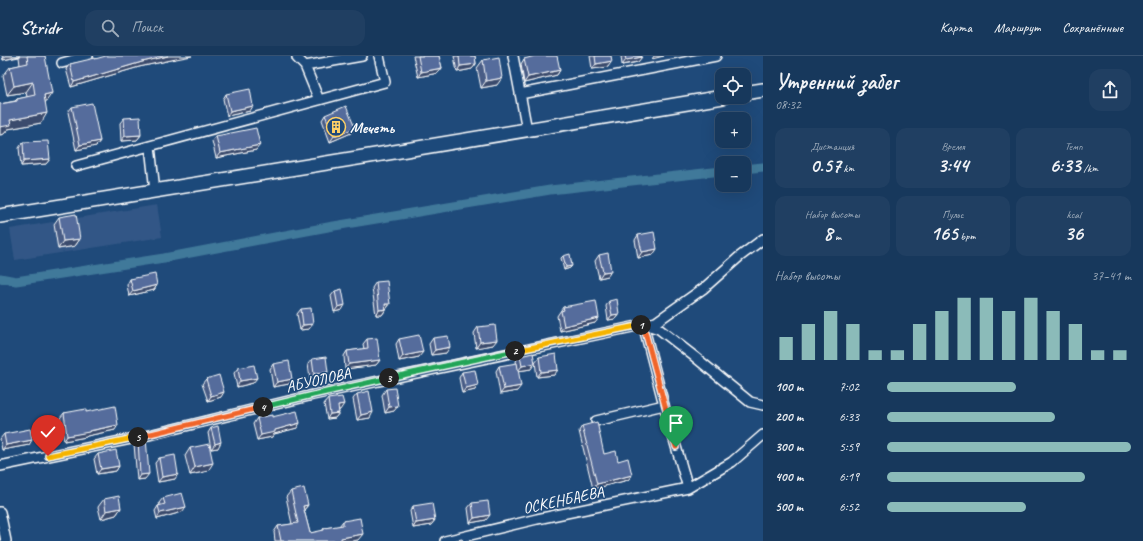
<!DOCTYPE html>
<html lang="ru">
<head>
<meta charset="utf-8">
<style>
  body { margin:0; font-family:Caveat,sans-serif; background:#203f62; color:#f1f3f6; height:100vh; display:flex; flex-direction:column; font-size:15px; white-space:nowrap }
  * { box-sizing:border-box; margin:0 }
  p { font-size:13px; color:#9eacbb }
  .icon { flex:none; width:22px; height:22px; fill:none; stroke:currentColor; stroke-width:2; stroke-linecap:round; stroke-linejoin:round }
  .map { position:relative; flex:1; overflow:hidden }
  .side { display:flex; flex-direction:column; background:#17385c; width:380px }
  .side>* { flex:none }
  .controls { position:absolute; left:715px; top:12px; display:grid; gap:8px }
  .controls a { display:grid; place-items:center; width:36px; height:36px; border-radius:8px; background:#17385c; box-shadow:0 4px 16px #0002,0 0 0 1px #365272; font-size:20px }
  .pin { position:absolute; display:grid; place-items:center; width:34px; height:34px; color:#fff; margin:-41px -17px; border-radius:50% 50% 50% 0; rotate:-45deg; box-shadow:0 0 4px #0007 }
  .pin .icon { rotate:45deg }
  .km { position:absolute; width:20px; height:20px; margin:-10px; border-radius:50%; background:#222; color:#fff; font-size:11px; line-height:20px; text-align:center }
  .round { display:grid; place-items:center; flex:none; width:42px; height:42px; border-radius:12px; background:#203f62 }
  .overview { display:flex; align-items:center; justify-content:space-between; height:68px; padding:0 12px }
  h1 { font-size:22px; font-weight:800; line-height:30px }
  .figures { display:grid; grid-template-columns:repeat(3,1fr); gap:6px; height:68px; padding:4px 12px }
  .figures div { display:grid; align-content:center; border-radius:10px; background:#203f62; text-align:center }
  .figures b { font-size:20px; font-weight:800 }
  .figures small { font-size:11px; font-weight:400 }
  .figures p { font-size:11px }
  .chart { height:112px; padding:8px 12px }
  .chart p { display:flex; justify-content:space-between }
  .chart svg { width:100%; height:72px; margin-top:4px; stroke:#8bbbb9; stroke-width:6 }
  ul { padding:0 12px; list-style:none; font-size:13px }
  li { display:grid; grid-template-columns:64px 48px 1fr; align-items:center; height:30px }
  li i { height:10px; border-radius:5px; background:#8bbbb9 }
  header { display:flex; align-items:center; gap:24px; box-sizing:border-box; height:56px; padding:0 20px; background:#17385c; border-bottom:1px solid #365272 }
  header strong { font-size:19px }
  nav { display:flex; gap:22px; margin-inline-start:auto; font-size:14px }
  .search { width:280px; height:36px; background:#203f62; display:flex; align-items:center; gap:10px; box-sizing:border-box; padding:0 14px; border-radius:12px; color:#9eacbb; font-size:15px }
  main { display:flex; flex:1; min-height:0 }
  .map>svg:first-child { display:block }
</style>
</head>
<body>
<header>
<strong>Stridr</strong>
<div class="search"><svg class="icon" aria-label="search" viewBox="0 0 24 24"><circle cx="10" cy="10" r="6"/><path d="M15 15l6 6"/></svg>Поиск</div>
<nav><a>Карта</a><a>Маршрут</a><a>Сохранённые</a></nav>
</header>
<main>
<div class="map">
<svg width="763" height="485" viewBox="0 0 763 485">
  <rect width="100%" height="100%" fill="#1f4a7a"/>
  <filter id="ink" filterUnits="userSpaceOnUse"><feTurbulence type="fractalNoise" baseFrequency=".025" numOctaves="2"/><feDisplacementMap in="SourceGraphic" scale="8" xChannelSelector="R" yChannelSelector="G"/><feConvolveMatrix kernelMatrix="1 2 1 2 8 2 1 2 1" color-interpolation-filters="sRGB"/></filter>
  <g filter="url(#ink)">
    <path fill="#335786" d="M157 149 162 181 15 204 10 173Z"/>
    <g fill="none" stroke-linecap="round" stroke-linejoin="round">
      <path stroke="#41799a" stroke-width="9" d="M744 113 763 111
        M0 222 16 225 164 202 328 171 550 134 722 115"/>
      <g stroke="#fff" stroke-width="12">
        <path id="minor" d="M297 0V2L305 10 319 44
          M513 0 527 74
          M62 7 88 0
          M305 10 362 0
          M520 38 716 0
          M150 90 155 135
          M76 110 385 26 379 0
          M643 268 664 349 688 432
          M647 269 659 273 695 301 750 346 763 349
          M596 365 664 349
          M0 410 145 380 313 339 656 266 704 232 739 201 763 183
          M0 456 6 485
          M445 485 537 463 688 432 732 406 763 379"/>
      </g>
      <g stroke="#fff" stroke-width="16">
        <path id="secondary" d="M744 37 763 34
          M0 160 394 96 723 41"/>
      </g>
      <use href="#minor" stroke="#1f4a7a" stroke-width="9"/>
      <use href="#secondary" stroke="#1f4a7a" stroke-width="13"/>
    </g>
    <path fill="#485d86" stroke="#fff" d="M2 0H45V46L41 67 8 73 4 78 0 79V48L15 45 17 43 27 41 26 36 7 39 3 20 10 11 20 9 19 1 3 4Z
      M413 0H439L442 12 438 17 418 21Z
      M454 0H475L476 8 472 13 457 16Z
      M590 0H611L608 11 592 13Z
      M621 0H642L638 6 622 9Z
      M95 3H176L139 11 71 31 66 13 70 8Z
      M524 3 560 14 557 19 524 27 521 8Z
      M483 4 497 29 481 32 477 12Z
      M226 38 250 55 227 60 223 43Z
      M72 51 100 85 96 90 76 94 68 56Z
      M325 59 351 77 330 86 322 64Z
      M124 62 141 79 137 84 121 85 120 67Z
      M216 80 256 94 216 102 212 85Z
      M23 86 50 103 46 108 21 110 19 92Z
      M59 161 80 183 75 190 58 193 54 168Z
      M638 179 653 199 638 202 635 184Z
      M599 199 608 220 599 222 595 205Z
      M563 200 570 212 564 214 561 202Z
      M130 223 157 229 154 234 129 240 127 229Z
      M376 226 390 248 382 259H376L372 232Z
      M335 235 342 254 334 256 331 240Z
      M609 245 619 258 615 263 608 264 606 250Z
      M563 251 595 267 560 275 557 260Z
      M301 253 309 273 300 274 297 258Z
      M478 271 493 289 476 292 474 277Z
      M433 282 446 297 431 299 429 288Z
      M367 283 380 304 376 309 345 313 344 300 347 295 364 293 363 288Z
      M399 283 419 301 399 305 396 288Z
      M520 300 531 313 518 315 516 305Z
      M539 301 554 319 537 321 535 306Z
      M312 303 324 321 310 323 308 308Z
      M273 308 292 323 289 328 273 331 270 313Z
      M499 310 517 335 500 338 496 315Z
      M238 312 253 327 237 331 234 317Z
      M462 316 478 329 475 334 462 337 459 322Z
      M206 323 221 341 208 345 202 328Z
      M386 333 394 355 385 357 382 339Z
      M357 338 370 362 357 364 353 343Z
      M328 343 340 354H338L339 357 335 362 327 363 324 348Z
      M86 356 115 374 87 380 86 381 64 385 60 362 64 357Z
      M272 361 297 372 274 378 272 381 257 384 253 368 257 362Z
      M582 370 604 398 632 419 628 424 593 433 579 375Z
      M211 372 218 392 211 393 208 377Z
      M4 378 29 389 2 394 0 383Z
      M138 383 145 423 137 424 134 388Z
      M190 392 208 415 190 419 185 400Z
      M98 398 119 410 116 415 97 418 94 403Z
      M159 402 175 423 158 426 155 407Z
      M291 435 308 449 304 454 310 477 322 475 324 472 339 470 343 465 358 484 353 485H275L274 476 278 470 292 468 286 441Z
      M163 442 182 456 157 463 155 455 158 450 160 449 159 447Z
      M104 443 121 452 116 459 101 463 98 451Z
      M472 447 486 464 470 467 468 452Z
      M413 450 435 464 431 469 413 472 410 455Z"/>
    <path fill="#3b4c6d" stroke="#fff" d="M5 0H20L3 4Z
      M168 0H192L176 3 139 11 71 31 74 26 142 6Z
      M654 0H664L652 3Z
      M642 1 638 6 622 9 626 4Z
      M612 5 608 11 592 13 596 8Z
      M476 8 472 13 457 16 460 10Z
      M442 12 438 17 418 21 421 16Z
      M560 14 557 19 524 27 528 21Z
      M502 22 497 29 481 32 486 25Z
      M33 26 26 36 7 39 14 30Z
      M52 37 45 47 44 39Z
      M253 50 250 55 227 60 230 55Z
      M47 57 41 67 8 73 4 78 0 79V71L10 64Z
      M355 72 351 77 330 86 334 80Z
      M141 79 137 84 121 85 125 80Z
      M100 85 96 90 76 94 80 89Z
      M260 89 256 94 216 102 220 97Z
      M50 103 46 108 21 110 24 105Z
      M80 183 75 190 58 193 63 185Z
      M657 193 653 199 638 202 642 196Z
      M572 210 570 212 564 214 566 211Z
      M611 215 608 220 599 222 603 216Z
      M157 229 154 234 129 240 133 235Z
      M385 248H390L386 253 382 254Z
      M345 249 342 254 334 256 338 251Z
      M386 253 382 259H376L379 254Z
      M619 258 615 263 608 264 612 259Z
      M599 262 595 267 560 275 564 270Z
      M313 268 309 273 300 274 303 269Z
      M497 284 493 289 476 292 480 286Z
      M450 291 446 297 431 299 435 294Z
      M423 296 419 301 399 305 403 300Z
      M380 304 376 309 345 313 349 308Z
      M535 307 531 313 518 315 522 310Z
      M558 314 554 319 537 321 541 316Z
      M328 316 324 321 310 323 314 318Z
      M257 322 253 327 237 331 240 325Z
      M292 323 289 328 273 331 277 326Z
      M478 329 475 334 462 337 466 332Z
      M521 330 517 335 500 338 504 333Z
      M224 336 221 341 208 345 211 340Z
      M344 348 340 354H334L338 349Z
      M398 350 394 355 385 357 389 351Z
      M373 356 370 362 357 364 361 359Z
      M339 357 335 362 327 363 330 358Z
      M300 367 297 372 274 378 272 381 257 384 261 379 275 374Z
      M118 369 115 374 87 380 86 381 64 385 67 380Z
      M32 384 29 389 2 394 6 389Z
      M221 386 218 392 211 393 215 388Z
      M213 407 208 415 190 419 195 411Z
      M119 410 116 415 97 418 101 413Z
      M149 418 145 423 137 424 140 419Z
      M178 418 175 423 158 426 162 421Z
      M632 419 628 424 593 433 597 428Z
      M308 449 303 455V450Z
      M186 451 182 456 157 463 160 457Z
      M121 452 116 459 101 463 106 455Z
      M490 459 486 464 470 467 474 462Z
      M435 464 431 469 413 472 416 467Z
      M363 478 358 484 353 485H339L341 482Z"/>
    <path fill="#546c9c" stroke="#fff" d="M27 0H45L52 37 44 39 47 57 10 64 11 69 0 71V48L17 45V43L35 39 33 26 14 30 10 11 28 7Z
      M106 0H168L142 6 74 26 70 8 95 2V3Z
      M418 0H439L442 12 421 16Z
      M459 0H475L476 8 460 10Z
      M535 0H557L560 14 528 21 524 3Z
      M595 0H611L612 5 596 8Z
      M625 0H642V1L626 4Z
      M499 1 502 22 486 25 483 4Z
      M250 33 253 50 230 55 226 38Z
      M92 47 100 85 80 89 72 51Z
      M346 50 355 72 334 80 325 59Z
      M140 61 141 79 125 80 124 62Z
      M256 72 260 89 220 97 216 80Z
      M48 85 50 103 24 105 23 86Z
      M76 158 80 183 63 185 59 161Z
      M654 176 657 193 642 196 638 179Z
      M608 197 611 215 603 216 599 199Z
      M570 198 572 210 566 211 563 200Z
      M155 218 157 229 133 235 130 223Z
      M387 225 390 248H385L386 253 379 254 376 226Z
      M342 233 345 249 338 251 335 235Z
      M617 243 619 258 612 259 609 245Z
      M596 245 599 262 564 270 561 255 564 254 563 251Z
      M311 252 313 268 303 269 301 253Z
      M495 269 497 284 480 286 478 271Z
      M419 279 423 296 403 300 399 283Z
      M448 280 450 291 435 294 433 282Z
      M377 282 380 304 349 308 347 295 368 292 367 283Z
      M533 297 535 307 522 310 520 300Z
      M556 298 558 314 541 316 539 301Z
      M326 301 328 316 314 318 312 303Z
      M289 305 292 323 277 326 273 308Z
      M517 307 521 330 504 333 499 310Z
      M254 309 257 322 240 325 238 312Z
      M475 314 478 329 466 332 462 316Z
      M219 319 224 336 211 340 206 323Z
      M395 332 398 350 389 351 386 333Z
      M369 335 373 356 361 359 357 338Z
      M342 341 344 348 338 349 339 357 330 358 328 343Z
      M115 350 118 369 89 375V376L67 380 64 357 86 353V356Z
      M297 355 300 367 275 374V376L261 379 257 362 272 359V361Z
      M597 366 604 398 616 395 618 405 628 402 632 419 597 428 582 370Z
      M218 370 221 386 215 388 211 372Z
      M30 373 32 384 6 389 4 378Z
      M146 382 149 418 140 419 138 383Z
      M209 388 213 407 195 411 190 392Z
      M116 394 119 410 101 413 98 398Z
      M175 399 178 418 162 421 159 402Z
      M304 432 308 449 303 450 310 477 324 474V472L343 469V465L360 462 363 478 341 482V485H281L278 470 298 467 291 435Z
      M182 437 186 451 160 457 158 450 165 448 163 442Z
      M119 440 121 452 106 455 104 443Z
      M488 445 490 459 474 462 472 447Z
      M432 447 435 464 416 467 413 450Z
      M462 483 463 485H452Z"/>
  </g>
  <g fill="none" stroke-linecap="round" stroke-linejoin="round" filter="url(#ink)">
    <g stroke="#fff" stroke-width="8">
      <path id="split-1" d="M641 269 643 268 676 391"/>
    </g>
    <g stroke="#fff" stroke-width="8">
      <path id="split-2" d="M515 295 641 269"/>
    </g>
    <g stroke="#fff" stroke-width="8">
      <path id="split-3" d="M389 322 515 295"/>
    </g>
    <g stroke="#fff" stroke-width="8">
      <path id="split-4" d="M263 351 313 339 389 322"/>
    </g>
    <g stroke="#fff" stroke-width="8">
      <path id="split-5" d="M138 381 263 351"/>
    </g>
    <g stroke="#fff" stroke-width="8">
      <path id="split-6" d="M48 400 138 381"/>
    </g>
    <use href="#split-1" stroke="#f0652b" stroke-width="5"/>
    <use href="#split-2" stroke="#f5b400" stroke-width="5"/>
    <use href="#split-3" stroke="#22a559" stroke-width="5"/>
    <use href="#split-4" stroke="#22a559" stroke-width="5"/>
    <use href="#split-5" stroke="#f0652b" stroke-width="5"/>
    <use href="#split-6" stroke="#f5b400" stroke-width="5"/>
  </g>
  <defs>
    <g id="building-ring" transform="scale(1)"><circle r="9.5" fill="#1f4a7a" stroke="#ffd166" stroke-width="1.5"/><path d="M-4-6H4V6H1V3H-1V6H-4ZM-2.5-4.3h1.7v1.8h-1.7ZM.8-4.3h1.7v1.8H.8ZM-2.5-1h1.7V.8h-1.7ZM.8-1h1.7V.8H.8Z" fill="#ffd166"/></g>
  </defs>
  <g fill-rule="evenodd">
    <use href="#building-ring" x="336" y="71"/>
  </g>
  <g text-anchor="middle" stroke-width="3" stroke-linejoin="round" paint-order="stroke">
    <g font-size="16" font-weight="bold" fill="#fff" stroke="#1f4a7a" text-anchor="start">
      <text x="350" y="77">Мечеть</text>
    </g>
    <g font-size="16" fill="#fff" stroke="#1f4a7a">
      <text transform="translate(318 323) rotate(-13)" y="6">АБУОЛОВА</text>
      <text transform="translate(563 443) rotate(-12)" y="6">ОСКЕНБАЕВА</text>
    </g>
  </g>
</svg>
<div class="controls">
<a><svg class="icon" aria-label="locate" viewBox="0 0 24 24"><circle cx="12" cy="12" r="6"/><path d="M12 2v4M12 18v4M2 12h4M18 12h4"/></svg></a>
<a>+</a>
<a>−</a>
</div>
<div class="pin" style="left:676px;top:391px;background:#1e9e55"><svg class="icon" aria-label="arrive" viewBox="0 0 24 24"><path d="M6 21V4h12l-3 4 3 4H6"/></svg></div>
<div class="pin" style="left:48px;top:400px;background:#d93025"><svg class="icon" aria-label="check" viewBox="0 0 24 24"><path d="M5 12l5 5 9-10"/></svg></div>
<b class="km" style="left:641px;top:269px">1</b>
<b class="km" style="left:515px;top:295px">2</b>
<b class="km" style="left:389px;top:322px">3</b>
<b class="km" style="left:263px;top:351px">4</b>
<b class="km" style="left:138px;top:381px">5</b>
</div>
<section class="side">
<div class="overview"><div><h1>Утренний забег</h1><p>08:32</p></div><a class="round"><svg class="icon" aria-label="share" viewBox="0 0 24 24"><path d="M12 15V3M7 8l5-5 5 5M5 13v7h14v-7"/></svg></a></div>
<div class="figures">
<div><p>Дистанция</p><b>0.57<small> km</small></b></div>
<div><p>Время</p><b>3:44</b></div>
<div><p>Темп</p><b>6:33<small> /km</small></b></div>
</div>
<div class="figures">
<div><p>Набор высоты</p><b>8<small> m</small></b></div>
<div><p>Пульс</p><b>165<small> bpm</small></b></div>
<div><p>kcal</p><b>36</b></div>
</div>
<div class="chart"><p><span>Набор высоты</span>37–41 m</p>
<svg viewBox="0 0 160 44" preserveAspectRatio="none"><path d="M5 44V30M15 44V22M25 44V14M35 44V22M45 44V38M55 44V38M65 44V22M75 44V14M85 44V6M95 44V6M105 44V14M115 44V6M125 44V14M135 44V22M145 44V38M155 44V38"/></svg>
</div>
<ul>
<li><b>100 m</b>7:02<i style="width:53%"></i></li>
<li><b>200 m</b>6:33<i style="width:69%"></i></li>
<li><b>300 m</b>5:59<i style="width:100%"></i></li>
<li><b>400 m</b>6:19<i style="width:81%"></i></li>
<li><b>500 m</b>6:52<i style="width:57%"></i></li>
</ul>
</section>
</main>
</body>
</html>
